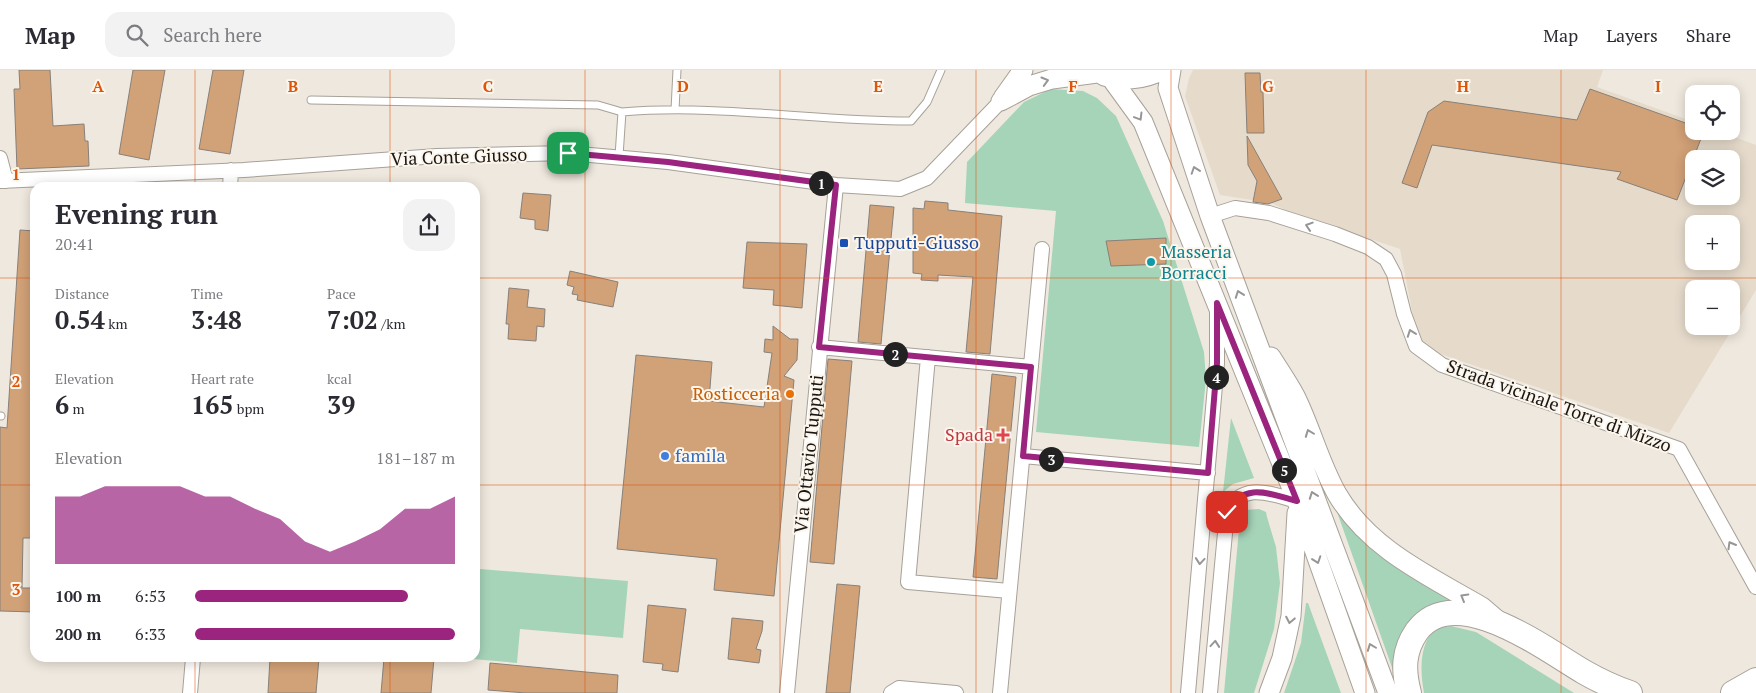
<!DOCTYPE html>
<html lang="en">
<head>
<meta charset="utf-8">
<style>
  body { margin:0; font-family:"PT Serif",serif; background:#f2f2f3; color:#2b2b33; height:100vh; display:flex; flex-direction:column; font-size:19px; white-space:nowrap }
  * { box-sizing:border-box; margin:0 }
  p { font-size:16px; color:#7c7c81 }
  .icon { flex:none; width:28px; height:28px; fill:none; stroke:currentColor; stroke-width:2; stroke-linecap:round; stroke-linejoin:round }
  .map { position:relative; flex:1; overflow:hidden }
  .details { position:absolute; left:30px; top:112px; width:450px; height:480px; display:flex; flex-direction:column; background:#fff; border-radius:15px; box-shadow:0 2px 12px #0003 }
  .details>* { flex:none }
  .tools { position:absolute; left:1685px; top:15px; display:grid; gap:10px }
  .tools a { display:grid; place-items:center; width:55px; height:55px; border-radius:10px; background:#fff; box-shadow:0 2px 12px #0003; font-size:25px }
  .pin { position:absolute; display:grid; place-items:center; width:42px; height:42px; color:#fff; margin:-21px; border-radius:10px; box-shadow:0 2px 8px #0006 }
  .km { position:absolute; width:25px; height:25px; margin:-12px; border-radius:50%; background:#222; color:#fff; font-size:14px; line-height:25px; text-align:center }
  .round { display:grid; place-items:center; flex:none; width:52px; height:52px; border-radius:15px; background:#f2f2f3 }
  .head { display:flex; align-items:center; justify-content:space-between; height:85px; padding:0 25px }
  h1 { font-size:28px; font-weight:600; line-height:38px }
  .figures { display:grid; grid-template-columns:repeat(3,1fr); gap:8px; height:85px; padding:5px 25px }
  .figures div { display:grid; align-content:center }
  .figures b { font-size:25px; font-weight:600 }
  .figures small { font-size:14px; font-weight:400 }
  .figures p { font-size:14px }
  .chart { height:140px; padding:10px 25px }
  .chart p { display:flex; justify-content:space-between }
  .chart svg { width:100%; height:90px; margin-top:5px; fill:#9b247f; opacity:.7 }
  ul { padding:0 25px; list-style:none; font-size:16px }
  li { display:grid; grid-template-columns:80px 60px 1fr; align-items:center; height:38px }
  li i { height:12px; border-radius:6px; background:#9b247f }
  header { display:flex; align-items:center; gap:30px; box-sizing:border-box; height:70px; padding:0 25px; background:#fff; border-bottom:1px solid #e1e1e2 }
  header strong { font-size:24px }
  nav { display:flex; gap:28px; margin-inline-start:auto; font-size:18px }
  .search { width:350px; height:45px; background:#f2f2f3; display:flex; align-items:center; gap:12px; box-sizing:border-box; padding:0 18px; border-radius:15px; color:#7c7c81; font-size:19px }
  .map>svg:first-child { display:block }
</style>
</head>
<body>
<header>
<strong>Map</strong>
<div class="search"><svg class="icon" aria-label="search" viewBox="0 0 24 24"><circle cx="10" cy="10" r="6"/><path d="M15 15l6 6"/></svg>Search here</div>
<nav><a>Map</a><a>Layers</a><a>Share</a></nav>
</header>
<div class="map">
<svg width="1756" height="623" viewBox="0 0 1756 623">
  <rect width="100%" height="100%" fill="#efe8de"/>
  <path fill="#e6dbcb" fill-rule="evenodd" d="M1193 0H1603L1597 17 1694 52V61H1718L1756 75V220L1669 363 1432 281 1418 272 1400 179 1290 142 1271 133 1220 125 1185 26 1189 8ZM1694 89H1731V126H1694ZM1694 154H1731V191H1694ZM1694 219H1731V256H1694Z"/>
  <path fill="#a6d4b9" d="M1051 19 1083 21 1097 28 1116 46 1163 151 1204 282 1206 309 1199 377 1036 362 1056 141 965 133 967 92 1024 32Z
    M1231 348 1254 408 1233 414 1223 422Z
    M1259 439 1266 442 1267 447 1276 477 1280 513 1274 559 1254 623H1224L1240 448 1244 440Z
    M1336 439C1369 481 1404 504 1451 529L1449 534C1410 556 1394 555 1395 606Z
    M480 499 628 511 623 568 520 559 517 593 473 589 475 588Z
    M1306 533H1308L1341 623H1284L1301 573Z
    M1451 556 1476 562 1574 623H1424C1420 600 1419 576 1435 558Z"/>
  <path fill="#d1a177" stroke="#888079" d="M19 0H50L53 56 84 54 85 71H88L89 96 17 99 14 19H20Z
    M133 0H165L149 90 119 84Z
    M213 0H244L230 84 199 79Z
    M1245 3H1260L1261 22H1263L1264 63H1247Z
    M1590 19 1694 56V61H1704L1677 130 1617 109 1621 102 1432 75 1417 118 1402 113 1428 42 1444 31 1577 50Z
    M1247 66 1282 129 1268 134 1253 132 1257 111 1248 95Z
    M523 123 551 125 548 161 535 159V150L520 148Z
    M925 131 948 133V140L1002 146 990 284 966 282 973 207 938 205V211L921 210 922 204 913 203V138L924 139Z
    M870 135 894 137 881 274 858 272Z
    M20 160 35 161V468H23L22 518H35V542L0 541V357L7 358Z
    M1166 168V194L1111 196 1106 171Z
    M747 172 807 174 802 238 773 235 774 220 743 218Z
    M570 201 618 212 613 237 577 230 578 225 572 224 574 217 567 215Z
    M509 218 529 220 527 237 545 239 544 257 537 256 536 271 508 269 509 254H506Z
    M773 256 790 269H798L797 290 784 306 794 310 774 526 714 520 717 489 617 479 636 285 712 292 709 331 764 337 772 283 764 282 765 269 773 270Z
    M828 289 852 291 834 494 810 492Z
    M992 304 1016 307 997 509 973 507Z
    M837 514 860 516 850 623H826Z
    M648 535 686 539 678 602 662 600 663 594 643 592Z
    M732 548 763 551 762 561 756 579 761 580 759 593 728 589Z
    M270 588H319L316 623H268Z
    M384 588H434L431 623H381Z
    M490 593 618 605 617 623H526L488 620Z"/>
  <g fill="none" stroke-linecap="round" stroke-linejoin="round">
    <g stroke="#a7a198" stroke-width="9">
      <path id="lane" d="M311 30 598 35 622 42
        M675 40 677 0
        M619 86 622 42C718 34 815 51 911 51L927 32 941 0
        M0 346H1"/>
    </g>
    <g stroke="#a7a198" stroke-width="16">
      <path id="street" d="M0 88 6 111
        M0 111 244 100 437 86 568 83 668 92 836 115 900 119 927 108 1001 31
        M230 118 231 100
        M1210 146 1235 138 1269 143 1335 164 1368 177 1386 189 1394 204 1404 244 1416 276 1442 295 1679 379 1756 517
        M819 277 1031 297
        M928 287 908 512 1009 521
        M1023 386 1208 403
        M190 623 193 588
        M787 623 836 115
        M891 623 899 618 956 623
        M1000 623 1042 179
        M1188 623 1217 293V241
        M1210 623 1227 442C1243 411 1270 424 1297 431"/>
    </g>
    <g stroke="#a7a198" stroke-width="21">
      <path id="secondary" d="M1171 0 1168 18 1210 146 1388 623
        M1104 6C1123 12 1145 9 1163 0
        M1111 8 1143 52 1297 431 1365 623
        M1003 28 1023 0
        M1001 31 1029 16 1052 9 1097 3
        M1271 287C1279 300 1288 313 1295 326 1311 358 1319 392 1337 424 1369 479 1429 506 1482 537L1496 549
        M1269 623 1282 588 1291 546 1297 443"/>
    </g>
    <g stroke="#a7a198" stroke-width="26">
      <path id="highway" d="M1409 623C1403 600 1403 581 1417 561 1455 510 1546 580 1584 602 1598 610 1615 618 1630 623
        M1733 623 1756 610"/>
    </g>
    <use href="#lane" stroke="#fff" stroke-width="7"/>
    <use href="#street" stroke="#fff" stroke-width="14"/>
    <use href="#secondary" stroke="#fff" stroke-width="19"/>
    <use href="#highway" stroke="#fff" stroke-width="24"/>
  </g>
  <defs><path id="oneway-chevron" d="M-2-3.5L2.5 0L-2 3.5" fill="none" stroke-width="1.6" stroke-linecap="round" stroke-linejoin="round" transform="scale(1.25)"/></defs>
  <g stroke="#989695">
    <use href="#oneway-chevron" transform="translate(1045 11) rotate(-16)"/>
    <use href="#oneway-chevron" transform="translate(1139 47) rotate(59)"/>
    <use href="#oneway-chevron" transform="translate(1195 100) rotate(-109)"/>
    <use href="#oneway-chevron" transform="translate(1309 156) rotate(-162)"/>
    <use href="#oneway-chevron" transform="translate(1239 224) rotate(-110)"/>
    <use href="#oneway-chevron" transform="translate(1411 263) rotate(-110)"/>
    <use href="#oneway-chevron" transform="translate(1309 363) rotate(-111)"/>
    <use href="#oneway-chevron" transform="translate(1313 425) rotate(-110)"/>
    <use href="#oneway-chevron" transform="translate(1731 475) rotate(-120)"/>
    <use href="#oneway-chevron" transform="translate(1317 490) rotate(71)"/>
    <use href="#oneway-chevron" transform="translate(1200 491) rotate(95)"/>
    <use href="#oneway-chevron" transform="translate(1464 527) rotate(-150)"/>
    <use href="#oneway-chevron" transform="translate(1290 550) rotate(101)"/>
    <use href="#oneway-chevron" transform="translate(1215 574) rotate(-85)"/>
    <use href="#oneway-chevron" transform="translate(1371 577) rotate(-111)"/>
  </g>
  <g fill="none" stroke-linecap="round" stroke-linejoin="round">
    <g stroke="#fff" stroke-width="10">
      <path id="route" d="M568 83 668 92 836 115 819 277 1031 297 1023 386 1208 403 1217 293V233L1297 431C1270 424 1243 411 1227 442"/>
    </g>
    <use href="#route" stroke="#9b247f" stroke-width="6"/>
  </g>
  <path fill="none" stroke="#de560c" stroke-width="1" stroke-opacity="0.55" d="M195 0V118M390 0V118M585 0V623M780 0V623M976 0V623M1171 0V623M1366 0V623M1561 0V623M0 208H35M475 208H1756M0 415H35M475 415H1756M195 588V623M390 588V623"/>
  <rect fill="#1a4fb4" stroke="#fcf5eb" stroke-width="2" x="839" y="168" width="10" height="10" rx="2.5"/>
  <circle fill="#0f9aa8" stroke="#fcf5eb" stroke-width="2" cx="1151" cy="192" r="5"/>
  <circle fill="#e8710a" stroke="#fcf5eb" stroke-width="2" cx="790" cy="324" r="5"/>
  <path fill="#e0444e" stroke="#fcf5eb" stroke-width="2" d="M1000.5 357.5h5v5h5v5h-5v5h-5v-5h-5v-5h5z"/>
  <circle fill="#3f7fe0" stroke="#fcf5eb" stroke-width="2" cx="665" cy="386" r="5"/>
  <g text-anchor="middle" stroke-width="4" stroke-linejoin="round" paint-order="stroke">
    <g font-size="18" fill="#191613" stroke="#fcf5eb">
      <text transform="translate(459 87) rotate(-2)" y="6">Via Conte Giusso</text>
      <text transform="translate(1559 336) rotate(20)" y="6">Strada vicinale Torre di Mizzo</text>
      <text transform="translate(809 384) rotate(-84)" y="6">Via Ottavio Tupputi</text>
    </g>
    <g font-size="18" fill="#164399" stroke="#fcf5eb" text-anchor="start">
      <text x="854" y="179">Tupputi-Giusso</text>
    </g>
    <g font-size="18" fill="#0d838f" stroke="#fcf5eb" text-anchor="start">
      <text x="1161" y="188">Masseria<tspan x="1161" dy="21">Borracci</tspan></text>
    </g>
    <g font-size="18" fill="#c56008" stroke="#fcf5eb" text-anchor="end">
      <text x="780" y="330">Rosticceria</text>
    </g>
    <g font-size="18" fill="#be3a42" stroke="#fcf5eb" text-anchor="end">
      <text x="993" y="371">Spada</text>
    </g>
    <g font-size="18" fill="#366cbe" stroke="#fcf5eb" text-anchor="start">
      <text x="675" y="392">famila</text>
    </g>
  </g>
  <g font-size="16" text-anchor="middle" font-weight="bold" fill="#de560c" stroke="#fcf5eb" stroke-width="4" stroke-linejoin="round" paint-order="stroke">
    <text x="98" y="22">A</text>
    <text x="293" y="22">B</text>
    <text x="488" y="22">C</text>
    <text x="683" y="22">D</text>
    <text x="878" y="22">E</text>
    <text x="1073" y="22">F</text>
    <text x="1268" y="22">G</text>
    <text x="1463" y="22">H</text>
    <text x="1658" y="22">I</text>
    <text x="16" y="110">1</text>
    <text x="16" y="317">2</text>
    <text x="16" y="525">3</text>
  </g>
</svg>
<div class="tools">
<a><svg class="icon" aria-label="locate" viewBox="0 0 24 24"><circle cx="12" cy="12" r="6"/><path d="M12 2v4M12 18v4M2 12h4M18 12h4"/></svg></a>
<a><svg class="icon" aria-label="layers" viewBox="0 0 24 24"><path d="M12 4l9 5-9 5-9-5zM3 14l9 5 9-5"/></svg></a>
<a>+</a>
<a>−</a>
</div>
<div class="pin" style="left:568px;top:83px;background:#1e9e55"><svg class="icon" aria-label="arrive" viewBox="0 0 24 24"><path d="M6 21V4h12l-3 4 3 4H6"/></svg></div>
<div class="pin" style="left:1227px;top:442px;background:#d93025"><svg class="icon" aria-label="check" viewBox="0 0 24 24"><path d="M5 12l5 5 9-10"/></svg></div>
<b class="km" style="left:821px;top:113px">1</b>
<b class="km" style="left:895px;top:284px">2</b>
<b class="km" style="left:1051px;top:389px">3</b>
<b class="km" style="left:1216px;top:307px">4</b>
<b class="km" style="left:1284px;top:400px">5</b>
<section class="details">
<div class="head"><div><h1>Evening run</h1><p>20:41</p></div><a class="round"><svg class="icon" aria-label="share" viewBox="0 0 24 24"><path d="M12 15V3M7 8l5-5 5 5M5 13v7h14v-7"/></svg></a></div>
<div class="figures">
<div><p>Distance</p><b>0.54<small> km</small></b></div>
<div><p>Time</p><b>3:48</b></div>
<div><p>Pace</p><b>7:02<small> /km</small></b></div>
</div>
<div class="figures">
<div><p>Elevation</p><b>6<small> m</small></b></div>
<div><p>Heart rate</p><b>165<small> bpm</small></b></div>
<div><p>kcal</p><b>39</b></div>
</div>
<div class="chart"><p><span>Elevation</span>181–187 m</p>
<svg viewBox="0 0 160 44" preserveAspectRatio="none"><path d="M0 44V11L10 11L20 6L30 6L40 6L50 6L60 11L70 11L80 17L90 22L100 33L110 38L120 33L130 27L140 17L150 17L160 11V44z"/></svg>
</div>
<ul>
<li><b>100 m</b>6:53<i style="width:82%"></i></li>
<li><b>200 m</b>6:33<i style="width:100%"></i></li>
</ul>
</section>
</div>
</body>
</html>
